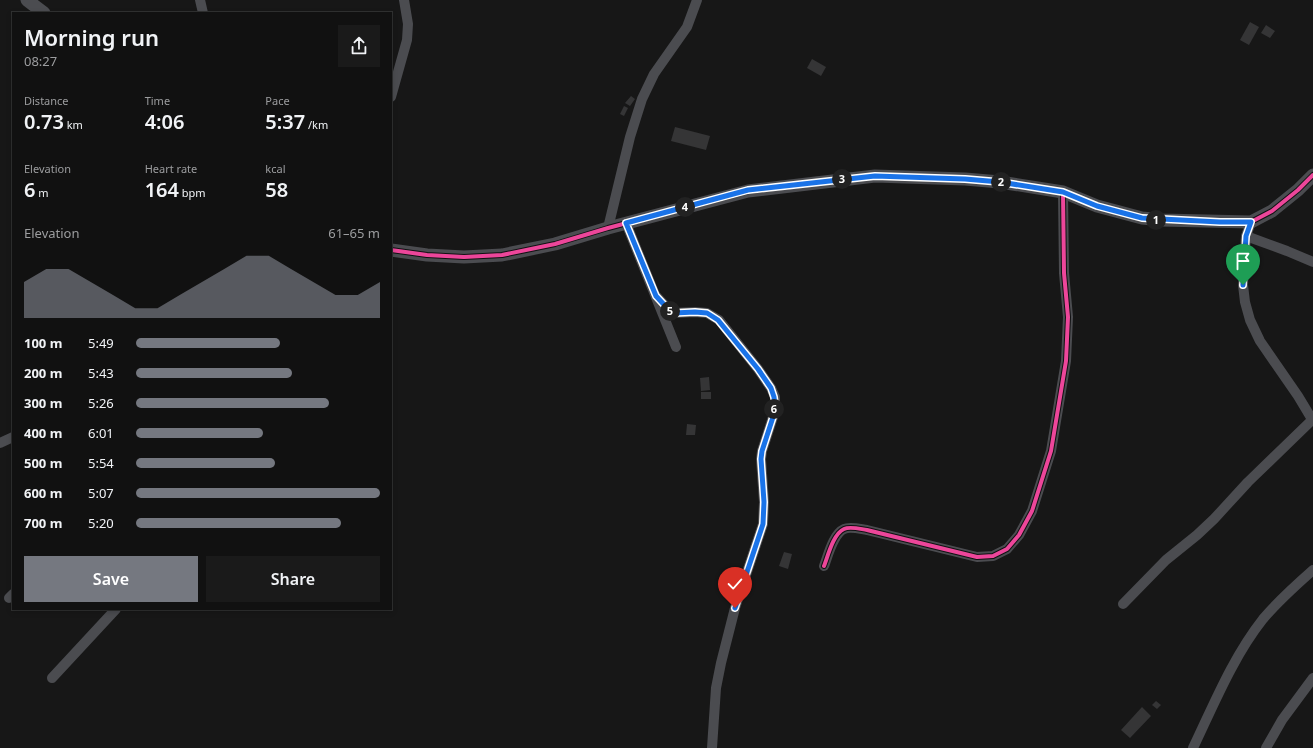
<!DOCTYPE html>
<html lang="en">
<head>
<meta charset="utf-8">
<style>
  body { margin:0; font-family:"Noto Sans",sans-serif; background:#1a1a1a; color:#f1f3f6; height:100vh; display:flex; flex-direction:column; font-size:15px; white-space:nowrap }
  * { box-sizing:border-box; margin:0 }
  p { font-size:13px; color:#9c9d9f }
  .icon { flex:none; width:22px; height:22px; fill:none; stroke:currentColor; stroke-width:2; stroke-linecap:round; stroke-linejoin:round }
  .map { position:relative; flex:1; overflow:hidden }
  .drawer { position:absolute; left:12px; top:12px; width:380px; height:598px; display:flex; flex-direction:column; background:#111; border-radius:0px; box-shadow:0 2px 6px #0003,0 0 0 1px #303131 }
  .drawer>* { flex:none }
  .pin { position:absolute; display:grid; place-items:center; width:34px; height:34px; color:#fff; margin:-41px -17px; border-radius:50% 50% 50% 0; rotate:-45deg; box-shadow:0 0 4px #0007 }
  .pin .icon { rotate:45deg }
  .km { position:absolute; width:20px; height:20px; margin:-10px; border-radius:50%; background:#222; color:#fff; font-size:11px; line-height:20px; text-align:center }
  .round { display:grid; place-items:center; flex:none; width:42px; height:42px; border-radius:0px; background:#1a1a1a }
  .head { display:flex; align-items:center; justify-content:space-between; height:68px; padding:0 12px }
  h1 { font-size:22px; font-weight:600; line-height:30px }
  .figures { display:grid; grid-template-columns:repeat(3,1fr); gap:6px; height:68px; padding:4px 12px }
  .figures div { display:grid; align-content:center }
  .figures b { font-size:20px; font-weight:600 }
  .figures small { font-size:11px; font-weight:400 }
  .figures p { font-size:11px }
  .chart { height:112px; padding:8px 12px }
  .chart p { display:flex; justify-content:space-between }
  .chart svg { width:100%; height:72px; margin-top:4px; fill:#757880; opacity:.7 }
  .action { display:flex; gap:8px; margin-top:auto; padding:8px 12px }
  .action a { flex:1; height:46px; border-radius:0px; background:#757880; color:#fff; font-size:16px; font-weight:600; line-height:46px; text-align:center }
  .action a+a { background:#1a1a1a; color:#f1f3f6 }
  ul { padding:0 12px; list-style:none; font-size:13px }
  li { display:grid; grid-template-columns:64px 48px 1fr; align-items:center; height:30px }
  li i { height:10px; border-radius:5px; background:#757880 }
  .map>svg:first-child { display:block }
</style>
</head>
<body>
<div class="map">
<svg width="1313" height="748" viewBox="0 0 1313 748">
  <rect width="100%" height="100%" fill="#171717"/>
  <path fill="#353536" d="M1250 22 1259 27 1249 45 1240 40Z
    M1266 25 1275 31 1270 38 1261 33Z
    M812 59 826 67 821 76 807 68Z
    M631 96 635 99 630 106 625 103Z
    M624 106 628 108 624 116 620 114Z
    M675 127 710 136 706 150 671 141Z
    M709 377 710 390 701 391 700 378Z
    M701 392H711V399H701Z
    M687 424 696 425 695 435H686Z
    M784 552 792 554 788 569 779 566Z
    M1156 701 1161 705 1157 709 1152 705Z
    M1142 707 1151 716 1130 738 1121 730Z"/>
  <g fill="none" stroke-linecap="round" stroke-linejoin="round">
    <path stroke="#4b4c50" stroke-width="10" d="M200 0 203 13
      M391 97 407 40 408 24 404 0
      M1251 222 1246 236 1244 264 1243 285 1245 302 1250 320 1260 341 1298 396 1313 421
      M626 223 676 347
      M608 228 630 137 642 99 654 74 687 27 697 0
      M1246 236 1287 251 1313 262
      M656 296 669 310 674 313 695 312 707 313 719 320 758 369 771 388 775 397V405L774 414 762 451 761 459 764 502 763 524 735 608 721 663 716 688 712 748
      M0 443 13 437
      M824 566C828 556 833 534 844 529 850 526 860 529 867 530L977 557 993 556 1007 549 1019 535 1032 511 1051 451 1066 361 1068 317 1064 273 1063 192
      M9 598 13 594
      M1123 604 1166 560 1197 535 1214 519 1248 482 1312 420
      M52 678 116 609
      M1193 748C1214 704 1233 657 1263 619 1278 601 1296 585 1313 570
      M1266 748 1282 720 1313 678"/>
    <path stroke="#4b4c50" stroke-width="13" d="M27 0 44 13
      M391 250 427 255 464 257 502 255 555 244 608 228 748 191 875 176 965 179 1000 182 1063 192 1097 206 1142 218 1162 220 1251 222 1272 211 1298 190 1313 175"/>
    <g stroke="#111113" stroke-width="6">
      <path id="cycleway" d="M391 250 427 255 464 257 502 255 555 244 608 228 748 191 875 176 965 179 1000 182 1063 192 1097 206 1142 218 1162 220 1251 222 1272 211 1298 190 1313 175
        M824 566C828 556 833 534 844 529 850 526 860 529 867 530L977 557 993 556 1007 549 1019 535 1032 511 1051 451 1066 361 1068 317 1064 273 1063 192"/>
    </g>
    <use href="#cycleway" stroke="#ed469a" stroke-width="4"/>
  </g>
  <g fill="none" stroke-linecap="round" stroke-linejoin="round">
    <g stroke="#fff" stroke-width="8">
      <path id="route" d="M735 608 763 524 764 502 761 459 762 451 774 414 775 405 774 397 771 388 758 369 718 320 707 313 695 312 674 313 669 310 656 296 626 223 748 190 875 176 965 179 1000 182 1063 192 1097 206 1142 218 1220 222H1251L1246 236 1243 285"/>
    </g>
    <use href="#route" stroke="#1a73e8" stroke-width="5"/>
  </g>
</svg>
<div class="pin" style="left:1243px;top:285px;background:#1e9e55"><svg class="icon" aria-label="arrive" viewBox="0 0 24 24"><path d="M6 21V4h12l-3 4 3 4H6"/></svg></div>
<div class="pin" style="left:735px;top:608px;background:#d93025"><svg class="icon" aria-label="check" viewBox="0 0 24 24"><path d="M5 12l5 5 9-10"/></svg></div>
<b class="km" style="left:1156px;top:220px">1</b>
<b class="km" style="left:1001px;top:182px">2</b>
<b class="km" style="left:842px;top:179px">3</b>
<b class="km" style="left:685px;top:207px">4</b>
<b class="km" style="left:670px;top:311px">5</b>
<b class="km" style="left:774px;top:409px">6</b>
<section class="drawer">
<div class="head"><div><h1>Morning run</h1><p>08:27</p></div><a class="round"><svg class="icon" aria-label="share" viewBox="0 0 24 24"><path d="M12 15V3M7 8l5-5 5 5M5 13v7h14v-7"/></svg></a></div>
<div class="figures">
<div><p>Distance</p><b>0.73<small> km</small></b></div>
<div><p>Time</p><b>4:06</b></div>
<div><p>Pace</p><b>5:37<small> /km</small></b></div>
</div>
<div class="figures">
<div><p>Elevation</p><b>6<small> m</small></b></div>
<div><p>Heart rate</p><b>164<small> bpm</small></b></div>
<div><p>kcal</p><b>58</b></div>
</div>
<div class="chart"><p><span>Elevation</span>61–65 m</p>
<svg viewBox="0 0 160 44" preserveAspectRatio="none"><path d="M0 44V22L10 14L20 14L30 22L40 30L50 38L60 38L70 30L80 22L90 14L100 6L110 6L120 14L130 22L140 30L150 30L160 22V44z"/></svg>
</div>
<ul>
<li><b>100 m</b>5:49<i style="width:59%"></i></li>
<li><b>200 m</b>5:43<i style="width:64%"></i></li>
<li><b>300 m</b>5:26<i style="width:79%"></i></li>
<li><b>400 m</b>6:01<i style="width:52%"></i></li>
<li><b>500 m</b>5:54<i style="width:57%"></i></li>
<li><b>600 m</b>5:07<i style="width:100%"></i></li>
<li><b>700 m</b>5:20<i style="width:84%"></i></li>
</ul>
<div class="action"><a>Save</a><a>Share</a></div>
</section>
</div>
</body>
</html>
